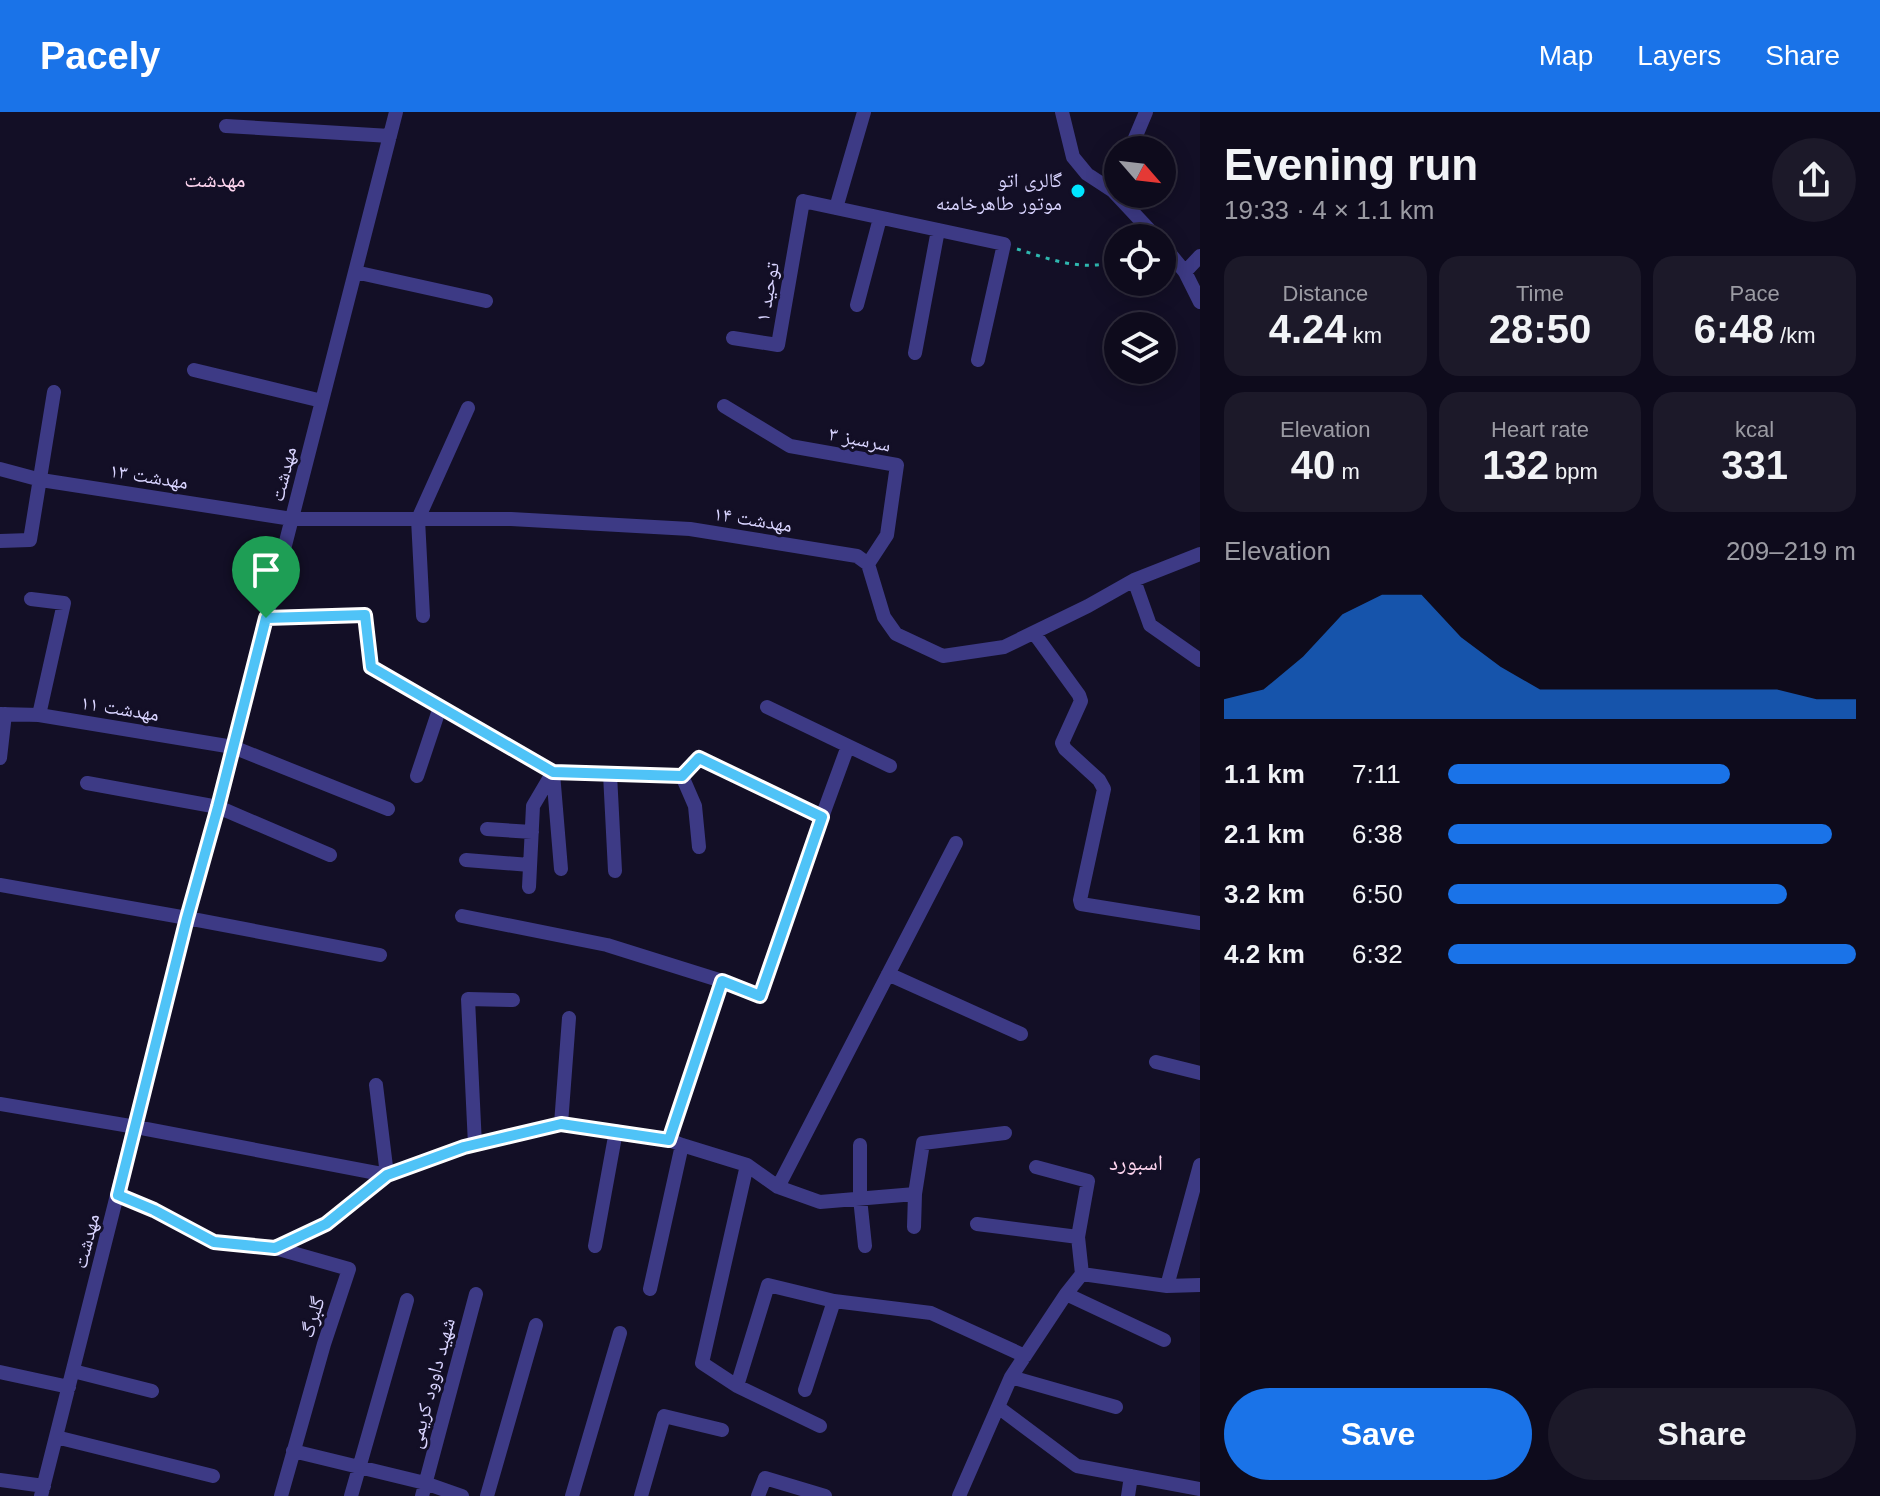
<!DOCTYPE html>
<html lang="en">
<head>
<meta charset="utf-8">
<style>
  body { margin:0; font-family:Helvetica,"Noto Naskh Arabic",sans-serif; background:#1c1929; color:#f1f3f6; height:100vh; display:flex; flex-direction:column; font-size:30px; white-space:nowrap }
  * { box-sizing:border-box; margin:0 }
  p { font-size:26px; color:#9b9ba3 }
  .icon { flex:none; width:44px; height:44px; fill:none; stroke:currentColor; stroke-width:2; stroke-linecap:round; stroke-linejoin:round }
  .map { position:relative; flex:1; overflow:hidden }
  .panel { display:flex; flex-direction:column; background:#0e0b1c; width:680px }
  .panel>* { flex:none }
  .needle { width:52px; rotate:118deg }
  .controls { position:absolute; left:1104px; top:24px; display:grid; gap:16px }
  .controls a { display:grid; place-items:center; width:72px; height:72px; border-radius:50%; background:#0e0b1c; box-shadow:0 4px 20px #0003,0 0 0 2px #2e2b3b; font-size:40px }
  .pin { position:absolute; display:grid; place-items:center; width:68px; height:68px; color:#fff; margin:-82px -34px; border-radius:50% 50% 50% 0; rotate:-45deg; box-shadow:0 0 8px #0007 }
  .pin .icon { rotate:45deg }
  .round { display:grid; place-items:center; flex:none; width:84px; height:84px; border-radius:42px; background:#1c1929 }
  .summary { display:flex; align-items:center; justify-content:space-between; height:136px; padding:0 24px }
  h1 { font-size:44px; font-weight:600; line-height:60px }
  .stats { display:grid; grid-template-columns:repeat(3,1fr); gap:12px; height:136px; padding:8px 24px }
  .stats div { display:grid; align-content:center; border-radius:20px; background:#1c1929; text-align:center }
  .stats b { font-size:40px; font-weight:600 }
  .stats small { font-size:22px; font-weight:400 }
  .stats p { font-size:22px }
  .chart { height:224px; padding:16px 24px }
  .chart p { display:flex; justify-content:space-between }
  .chart svg { width:100%; height:144px; margin-top:8px; fill:#1a73e8; opacity:.7 }
  .cta { display:flex; gap:16px; margin-top:auto; padding:16px 24px }
  .cta a { flex:1; height:92px; border-radius:48px; background:#1a73e8; color:#fff; font-size:32px; font-weight:600; line-height:92px; text-align:center }
  .cta a+a { background:#1c1929; color:#f1f3f6 }
  ul { padding:0 24px; list-style:none; font-size:26px }
  li { display:grid; grid-template-columns:128px 96px 1fr; align-items:center; height:60px }
  li i { height:20px; border-radius:10px; background:#1a73e8 }
  header { display:flex; align-items:center; gap:48px; box-sizing:border-box; height:112px; padding:0 40px; background:#1a73e8; color:#fff }
  header strong { font-size:38px }
  nav { display:flex; gap:44px; margin-inline-start:auto; font-size:28px }
  main { display:flex; flex:1; min-height:0 }
  .map>svg:first-child { display:block }
</style>
</head>
<body>
<header>
<strong>Pacely</strong>
<nav><a>Map</a><a>Layers</a><a>Share</a></nav>
</header>
<main>
<div class="map">
<svg width="1200" height="1384" viewBox="0 0 1200 1384">
  <rect width="100%" height="100%" fill="#130f26"/>
  <g fill="none" stroke-linecap="round" stroke-linejoin="round">
    <path stroke="#2fb8b0" stroke-width="3" stroke-dasharray="4 6" stroke-linecap="butt" d="M1017 137C1050 147 1084 161 1118 148"/>
    <path stroke="#3d3a85" stroke-width="14" d="M1062 0 1073 45 1087 62 1113 79 1157 126
      M226 14 390 24
      M1130 38 1146 0
      M836 96 864 0
      M1162 132 1185 160 1200 190
      M355 160 486 189
      M1185 160 1200 144
      M857 193 880 106
      M733 226 778 233 803 89 1004 132 978 248
      M915 241 938 118
      M194 258 322 289
      M724 294 790 334 897 353 887 423 868 452
      M0 357 41 368 292 407H511L690 417 857 444 868 452 884 505 896 522 943 544 1004 535 1088 494 1134 468 1200 442
      M0 429 30 428 54 280
      M1134 468 1150 513 1200 548
      M31 487 64 491 39 603
      M423 504 418 407 468 296
      M266 506 365 503 371 555 553 660 682 664 699 646 822 705 760 884 722 869 607 833 462 804
      M1034 521 1079 583 1081 589 1062 631 1065 637 1099 668 1104 677 1080 788 1081 792 1200 811
      M767 595 890 654
      M0 602 39 603 233 635 388 697
      M0 646 5 602
      M553 661 561 757
      M610 662 615 759
      M417 664 440 595
      M682 664 695 694 699 735
      M87 671 218 695 330 743
      M822 705 848 634
      M487 717 532 720
      M466 748 530 753
      M0 773 187 806 380 843
      M529 775 533 694 553 660
      M888 862 1021 922
      M1156 950 1200 961
      M0 992 136 1015 387 1063 376 973
      M561 1012 569 906
      M669 1028 722 869
      M475 1033 468 887 513 888
      M860 1033V1086L865 1134
      M747 1053 702 1251 737 1274 820 1314
      M1036 1055 1088 1069 1078 1125 1082 1162
      M778 1075 956 731
      M118 1083 154 1098 214 1130 275 1136 326 1112 387 1063 464 1035 561 1012 669 1028 682 1033 747 1053 778 1075 820 1090 915 1082
      M977 1112 1078 1125
      M914 1115 915 1082 923 1031 1005 1021
      M595 1134 616 1019
      M275 1136 349 1157 324 1232 281 1384
      M1082 1162 1167 1174 1200 1173
      M1167 1174 1200 1053
      M650 1177 682 1033
      M1066 1182 1164 1228
      M73 1259 152 1279
      M0 1260 69 1275
      M1011 1265 1116 1295
      M737 1274 768 1173 834 1189
      M805 1278 834 1189 931 1201 1025 1244
      M998 1295 1077 1354 1200 1377
      M56 1325 213 1364
      M293 1339 425 1371 462 1384
      M0 1368 44 1374
      M41 1384 187 806 218 695 396 0
      M351 1384 407 1188
      M422 1384 476 1182
      M487 1384 536 1213
      M572 1384 620 1221
      M641 1384 664 1304 722 1318
      M758 1384 765 1366 825 1384
      M959 1384 1011 1265 1066 1182 1082 1162
      M1128 1384 1131 1364"/>
  </g>
  <g fill="none" stroke-linecap="round" stroke-linejoin="round">
    <g stroke="#fff" stroke-width="16">
      <path id="route" d="M365 503 371 555 553 660 682 664 699 646 822 705 760 884 722 869 669 1028 561 1012 464 1035 387 1063 326 1112 275 1136 214 1130 154 1098 118 1083 187 806 218 695 266 506Z"/>
    </g>
    <use href="#route" stroke="#4fc3f7" stroke-width="10"/>
  </g>
  <circle fill="#00e5ff" stroke="#130f26" stroke-width="3" cx="1078" cy="79" r="8"/>
  <g text-anchor="middle" stroke-width="6" stroke-linejoin="round" paint-order="stroke">
    <g font-size="20" fill="#d9d4ff" stroke="#130f26" text-anchor="end">
      <text x="1062" y="75">گالری اتو<tspan x="1062" dy="23">موتور طاهرخامنه</tspan></text>
    </g>
    <g font-size="20" fill="#d9d4ff" stroke="#130f26">
      <text transform="translate(767 180) rotate(-80)" y="7">توحید ۱</text>
      <text transform="translate(860 327) rotate(11)" y="7">سرسبز ۳</text>
      <text transform="translate(283 362) rotate(-76)" y="7">مهدشت</text>
      <text transform="translate(149 364) rotate(9)" y="7">مهدشت ۱۳</text>
      <text transform="translate(753 407) rotate(9)" y="7">مهدشت ۱۴</text>
      <text transform="translate(120 596) rotate(9)" y="7">مهدشت ۱۱</text>
      <text transform="translate(86 1129) rotate(-76)" y="7">مهدشت</text>
      <text transform="translate(312 1205) rotate(-72)" y="7">گلبرگ</text>
      <text transform="translate(431 1271) rotate(-75)" y="7">شهید داوود کریمی</text>
    </g>
    <g font-size="22" fill="#ffd6f0" stroke="#130f26">
      <text x="215" y="75">مهدشت</text>
      <text x="1136" y="1058">اسبورد</text>
    </g>
  </g>
</svg>
<div class="controls">
<a><svg class="needle" viewBox="-14 -14 28 28"><path d="M0-13l5 13h-10z" fill="#e53935"/><path d="M0 13l5-13h-10z" fill="#9b9ba3"/></svg></a>
<a><svg class="icon" aria-label="locate" viewBox="0 0 24 24"><circle cx="12" cy="12" r="6"/><path d="M12 2v4M12 18v4M2 12h4M18 12h4"/></svg></a>
<a><svg class="icon" aria-label="layers" viewBox="0 0 24 24"><path d="M12 4l9 5-9 5-9-5zM3 14l9 5 9-5"/></svg></a>
</div>
<div class="pin" style="left:266px;top:506px;background:#1e9e55"><svg class="icon" aria-label="arrive" viewBox="0 0 24 24"><path d="M6 21V4h12l-3 4 3 4H6"/></svg></div>
</div>
<section class="panel">
<div class="summary"><div><h1>Evening run</h1><p>19:33 · 4 × 1.1 km</p></div><a class="round"><svg class="icon" aria-label="share" viewBox="0 0 24 24"><path d="M12 15V3M7 8l5-5 5 5M5 13v7h14v-7"/></svg></a></div>
<div class="stats">
<div><p>Distance</p><b>4.24<small> km</small></b></div>
<div><p>Time</p><b>28:50</b></div>
<div><p>Pace</p><b>6:48<small> /km</small></b></div>
</div>
<div class="stats">
<div><p>Elevation</p><b>40<small> m</small></b></div>
<div><p>Heart rate</p><b>132<small> bpm</small></b></div>
<div><p>kcal</p><b>331</b></div>
</div>
<div class="chart"><p><span>Elevation</span>209–219 m</p>
<svg viewBox="0 0 160 44" preserveAspectRatio="none"><path d="M0 44V38L10 35L20 25L30 12L40 6L50 6L60 19L70 28L80 35L90 35L100 35L110 35L120 35L130 35L140 35L150 38L160 38V44z"/></svg>
</div>
<ul>
<li><b>1.1 km</b>7:11<i style="width:69%"></i></li>
<li><b>2.1 km</b>6:38<i style="width:94%"></i></li>
<li><b>3.2 km</b>6:50<i style="width:83%"></i></li>
<li><b>4.2 km</b>6:32<i style="width:100%"></i></li>
</ul>
<div class="cta"><a>Save</a><a>Share</a></div>
</section>
</main>
</body>
</html>
